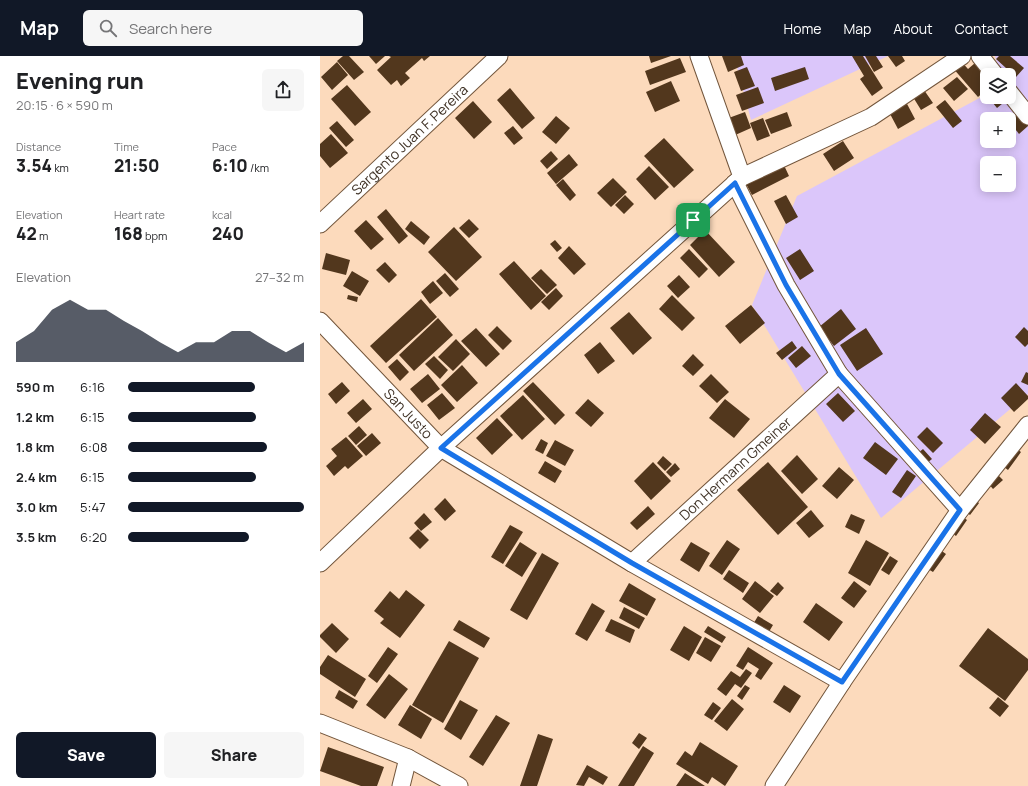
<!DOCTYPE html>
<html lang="en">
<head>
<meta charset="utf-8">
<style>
  body { margin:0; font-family:Manrope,sans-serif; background:#f6f6f6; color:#202124; height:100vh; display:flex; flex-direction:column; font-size:15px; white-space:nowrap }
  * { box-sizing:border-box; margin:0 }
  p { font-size:13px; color:#757577 }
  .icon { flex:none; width:22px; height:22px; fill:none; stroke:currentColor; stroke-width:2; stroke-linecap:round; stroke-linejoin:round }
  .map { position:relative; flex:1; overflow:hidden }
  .sheet { display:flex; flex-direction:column; background:#fff; width:320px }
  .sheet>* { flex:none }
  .tools { position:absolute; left:660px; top:12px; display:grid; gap:8px }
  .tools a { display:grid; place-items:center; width:36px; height:36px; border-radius:6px; background:#fff; box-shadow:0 2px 10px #0003; font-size:20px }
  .pin { position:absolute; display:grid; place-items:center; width:34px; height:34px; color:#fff; margin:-17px; border-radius:8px; box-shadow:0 2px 6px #0006 }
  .round { display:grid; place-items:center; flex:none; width:42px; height:42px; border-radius:6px; background:#f6f6f6 }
  .summary { display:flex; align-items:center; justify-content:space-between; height:68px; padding:0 16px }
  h1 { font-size:22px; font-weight:800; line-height:30px }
  .figures { display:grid; grid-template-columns:repeat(3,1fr); gap:6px; height:68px; padding:4px 16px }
  .figures div { display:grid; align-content:center }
  .figures b { font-size:17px; font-weight:800 }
  .figures small { font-size:11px; font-weight:400 }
  .figures p { font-size:11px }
  .chart { height:112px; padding:8px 16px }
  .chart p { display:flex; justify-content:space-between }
  .chart svg { width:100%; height:72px; margin-top:4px; fill:#111827; opacity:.7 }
  .action { display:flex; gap:8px; margin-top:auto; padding:8px 16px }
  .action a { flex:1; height:46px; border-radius:6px; background:#111827; color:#fff; font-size:16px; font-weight:800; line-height:46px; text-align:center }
  .action a+a { background:#f6f6f6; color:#202124 }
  ul { padding:0 16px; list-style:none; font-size:13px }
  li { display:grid; grid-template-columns:64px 48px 1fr; align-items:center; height:30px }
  li i { height:10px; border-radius:5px; background:#111827 }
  header { display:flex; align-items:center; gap:24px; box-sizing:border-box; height:56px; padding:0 20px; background:#111827; color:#fff }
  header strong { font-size:19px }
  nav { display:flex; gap:22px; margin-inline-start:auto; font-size:14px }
  .search { width:280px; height:36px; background:#f6f6f6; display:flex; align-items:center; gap:10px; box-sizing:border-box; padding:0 14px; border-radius:6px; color:#757577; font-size:15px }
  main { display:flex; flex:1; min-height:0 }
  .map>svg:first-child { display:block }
</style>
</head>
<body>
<header>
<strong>Map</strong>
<div class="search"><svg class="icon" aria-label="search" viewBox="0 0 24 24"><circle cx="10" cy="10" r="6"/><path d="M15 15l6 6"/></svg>Search here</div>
<nav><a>Home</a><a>Map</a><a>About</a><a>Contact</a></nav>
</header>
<main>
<section class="sheet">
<div class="summary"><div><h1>Evening run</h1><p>20:15 · 6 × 590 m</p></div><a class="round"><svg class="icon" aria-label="share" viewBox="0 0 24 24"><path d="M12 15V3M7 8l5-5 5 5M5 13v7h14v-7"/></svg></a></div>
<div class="figures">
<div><p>Distance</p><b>3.54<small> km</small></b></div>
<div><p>Time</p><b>21:50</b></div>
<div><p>Pace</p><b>6:10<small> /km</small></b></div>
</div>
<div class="figures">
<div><p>Elevation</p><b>42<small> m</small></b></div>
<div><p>Heart rate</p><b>168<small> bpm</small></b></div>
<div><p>kcal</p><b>240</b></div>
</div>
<div class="chart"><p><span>Elevation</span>27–32 m</p>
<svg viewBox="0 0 160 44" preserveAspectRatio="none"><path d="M0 44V32L10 25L20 12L30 6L40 12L50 12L60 19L70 25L80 32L90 38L100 32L110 32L120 25L130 25L140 32L150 38L160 32V44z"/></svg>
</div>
<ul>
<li><b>590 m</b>6:16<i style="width:72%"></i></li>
<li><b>1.2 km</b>6:15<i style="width:73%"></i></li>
<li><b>1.8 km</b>6:08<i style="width:79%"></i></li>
<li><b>2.4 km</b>6:15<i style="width:73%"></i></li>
<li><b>3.0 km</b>5:47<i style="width:100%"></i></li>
<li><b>3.5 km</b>6:20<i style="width:69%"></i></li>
</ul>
<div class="action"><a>Save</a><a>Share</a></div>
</section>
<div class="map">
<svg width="708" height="730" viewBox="0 0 708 730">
  <rect width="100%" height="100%" fill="#fcdabc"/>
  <path fill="#dbc6fa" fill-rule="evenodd" d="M414 0H568L431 64Z
    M675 0H708V338L561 462 432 249 477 140 667 38V41H689V19H680ZM667 63H689V85H667ZM667 107H689V129H667Z"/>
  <path fill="#52371d" d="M23 0H29L44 16 34 24 17 5Z
    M49 0H65L56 8Z
    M69 0H110L104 5 102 2 85 17 90 22 81 30 77 24 71 29 57 14 71 1Z
    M329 0H351L331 7Z
    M402 0H421L424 9 408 16Z
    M532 0H543L563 32 552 40 540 23 544 20Z
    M545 0H556L563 11 554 16Z
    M568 0H582L585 5 576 11Z
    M679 0H690L704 12 696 21 676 3Z
    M360 2 366 16 330 29 325 15Z
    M640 4 648 13 655 7 667 20V33L658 41 632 11Z
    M17 6 28 19 12 34 1 21Z
    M427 11 435 30 421 35 414 16Z
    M485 11 489 23 455 35 451 22Z
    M637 21 648 33 634 45 623 32Z
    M351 25 360 45 335 56 326 36Z
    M27 29 51 56 35 70 11 43Z
    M438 31 444 47 422 55 416 39Z
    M190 32 215 62 202 73 177 44Z
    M604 34 613 47 601 54 593 41Z
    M668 41H686L688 43 677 52Z
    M625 44 642 65 633 72 616 51Z
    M153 45 172 66 154 83 135 62Z
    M586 46 595 63 578 73 569 56Z
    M701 55 708 63V70L699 78 689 65Z
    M425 56 431 72 413 80 406 63Z
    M467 56 472 70 451 78 445 64Z
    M236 60 250 72 236 88 222 76Z
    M443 62 450 80 437 85 430 67Z
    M17 65 34 84 26 91 9 72Z
    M193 70 203 82 194 89 184 77Z
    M11 78 28 97 10 112 0 100V88Z
    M344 82 374 114 354 132 324 100Z
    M523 85 534 102 514 115 503 98Z
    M231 95 238 103 227 113 220 105Z
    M249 98 258 109 236 128 227 117Z
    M462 105 469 120 432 139 424 124Z
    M329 110 349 131 335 144 316 123Z
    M293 122 307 136 291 151 277 137Z
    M243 123 256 139 250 145 236 129Z
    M305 139 314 148 304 158 295 149Z
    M466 139 478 161 466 168 454 145Z
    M66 153 88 180 79 188 57 161Z
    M149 163 159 173 149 182 139 172Z
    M46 164 64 183 51 194 34 175Z
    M91 165 110 181 104 189 85 173Z
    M134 171 162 201 136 225 108 196Z
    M385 174 415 206 399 221 370 189Z
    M235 184 242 192 237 196 230 188Z
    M249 190 266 208 254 219 238 202Z
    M369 193 388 213 379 222 360 202Z
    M480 193 494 215 480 224 466 202Z
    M6 197 30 204 26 219 2 213Z
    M194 205 226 240 211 254 179 218Z
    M65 206 77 219 69 227 56 214Z
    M221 213 237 229 227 238 211 222Z
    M32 215 49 225 40 240 23 230Z
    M125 217 139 233 130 241 116 225Z
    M359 219 370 231 358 242 347 230Z
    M113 225 123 237 110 248 101 236Z
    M236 232 243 240 229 254 221 246Z
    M28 239 38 241 37 246 27 243Z
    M352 239 375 262 362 275 339 253Z
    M101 243 117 261 66 307 50 290Z
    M431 249 445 267 420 288 405 270Z
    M521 253 536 273 514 290 499 271Z
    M309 256 332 282 313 299 290 272Z
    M118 262 133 279 94 315 79 299Z
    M177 270 192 285 183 294 168 279Z
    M704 271 708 275V288L705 291 695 281Z
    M156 272 180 298 166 311 141 285Z
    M546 272 563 298 537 315 520 289Z
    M136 283 150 298 133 315 118 301Z
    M472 285 477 292 462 304 456 297Z
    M280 286 295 305 278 318 264 299Z
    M482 290 491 300 476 312 468 302Z
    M373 298 384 309 373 320 362 310Z
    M114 300 128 314 120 323 105 308Z
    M77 303 89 316 80 325 68 311Z
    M142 309 158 327 137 346 121 329Z
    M706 316 708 317V329L701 326Z
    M108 318 120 333 102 347 90 333Z
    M391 318 409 336 397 347 379 330Z
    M22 326 30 335 16 348 8 338Z
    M213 326 245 359 235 369 203 335Z
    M696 327 708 340V343L694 356 681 342Z
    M122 337 135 352 119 364 107 349Z
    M518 337 535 355 523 366 506 348Z
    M203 339 225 363 202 384 180 360Z
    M43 343 52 353 36 367 27 357Z
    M268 343 284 357 271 371 255 357Z
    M405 343 430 363 414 382 389 362Z
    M665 357 681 371 665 388 650 374Z
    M177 362 193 379 172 399 156 382Z
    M39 370 47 379 36 389 28 380Z
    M607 371 623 387 613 397 597 381Z
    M52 377 61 387 46 400 37 390Z
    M26 381 43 400 28 413 25 410 14 420 6 410 17 400 11 393Z
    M221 383 228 387 223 398 215 394Z
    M235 384 254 394 245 410 226 400Z
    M555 386 578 403 566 419 543 402Z
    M693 390 701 396 688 414 680 408Z
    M603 393 612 403 607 407 598 397Z
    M477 399 498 423 482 438 461 415Z
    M343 400 352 408 345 415 337 407Z
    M225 405 242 415 235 427 218 417Z
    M333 406 351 425 331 444 314 425Z
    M448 406 488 451 458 479 417 434Z
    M355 407 360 413 351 421 346 416Z
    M519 411 534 424 517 443 502 430Z
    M587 414 596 420 581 442 572 436Z
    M676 417 683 424 673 433 667 426Z
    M652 441 659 447 650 459 643 453Z
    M125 442 136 455 125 465 114 453Z
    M328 450 335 458 317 474 310 467Z
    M491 454 504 470 489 482 476 467Z
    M104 457 112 466 101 475 94 467Z
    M531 458 545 464 539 478 525 471Z
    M639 458 647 464 636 480 628 474Z
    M190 469 203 476 183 508 171 501Z
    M98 473 109 484 100 493 89 482Z
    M407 484 420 493 402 519 389 510Z
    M546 484 569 497 550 530 528 517Z
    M200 486 217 497 202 521 185 510Z
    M371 486 390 497 379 516 360 504Z
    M616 491 626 498 613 516 603 510Z
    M222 497 239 507 207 564 190 554Z
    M570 500 578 505 569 519 561 514Z
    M409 514 429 527 423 537 403 523Z
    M435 525 454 540 440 557 422 543Z
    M534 525 547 535 534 552 521 542Z
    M458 526 464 532 457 540 450 535Z
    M309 527 336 543 327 560 299 545Z
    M86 534 105 549 80 582 60 567 64 563 54 555 70 535 79 543Z
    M272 547 285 555 267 585 255 578Z
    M496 547 523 566 509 585 483 566Z
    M304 551 325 562 319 573 299 562Z
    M438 560 453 569 447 579 432 570Z
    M291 563 315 574 310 587 285 575Z
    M139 564 170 582 164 592 133 574Z
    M12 567 29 583 16 597 0 581V579Z
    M364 570 382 581 369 605 350 594Z
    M388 570 406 581 402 587 384 576Z
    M668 572 708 603V614L685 645 639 610Z
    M385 581 401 590 391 606 376 597Z
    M129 585 159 602 123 667 92 649Z
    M68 591 78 598 57 627 48 620Z
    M428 591 453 607 441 624 435 620 439 613 428 606 423 614 416 610Z
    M8 599 46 623 35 641 0 618V611Z
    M426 613 432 617 421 632 415 628 406 640 397 633 411 615 420 621Z
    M69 618 88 633 65 663 46 649Z
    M425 629 430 632 422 644 417 640Z
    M464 629 481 640 470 657 453 646Z
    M19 634 38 645 33 653 15 642Z
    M678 641 689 650 680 661 669 652Z
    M412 643 424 653 407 675 394 665Z
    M140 644 158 654 141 684 124 673Z
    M393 646 401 652 392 664 384 659Z
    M90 649 112 663 101 683 78 669Z
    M176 659 190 667 163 710 149 701Z
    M319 677 327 682 319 693 312 687Z
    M218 678 233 683 217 730H200Z
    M380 686 418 710 405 730 392 721 388 728 356 708 365 695 372 700Z
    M323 690 334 697 314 730H298Z
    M8 691 64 711 57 730H41L0 715Z
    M267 709 288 721 283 729 269 721 264 730 256 729Z
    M365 717 385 730H356Z"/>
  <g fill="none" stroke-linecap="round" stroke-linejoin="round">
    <g stroke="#72553b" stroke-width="19">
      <g id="minor">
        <path d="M379 0 422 121"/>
        <path d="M660 0 675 19"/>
        <path d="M689 36 708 60"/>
        <path d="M415 127 466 229 519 318 640 454"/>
        <path id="s1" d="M0 168 179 0"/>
        <path id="s2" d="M0 265 121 392 312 507 522 626"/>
        <path d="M0 507 121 392 422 121 551 61 642 0"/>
        <path id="s3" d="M312 507 519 318"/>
        <path d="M0 667 88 702 139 730"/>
        <path d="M81 730 88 702"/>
        <path d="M454 730 522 626 640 454 708 369"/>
      </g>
    </g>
    <use href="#minor" stroke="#fff" stroke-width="17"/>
  </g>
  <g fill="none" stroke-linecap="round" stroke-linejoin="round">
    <g stroke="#fff" stroke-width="8">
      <path id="route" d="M415 127 466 229 519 318 640 454 522 626 312 507 121 392Z"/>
    </g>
    <use href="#route" stroke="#1a73e8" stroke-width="5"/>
  </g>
  <g text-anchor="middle" stroke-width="4" stroke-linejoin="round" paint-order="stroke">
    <g font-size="14" fill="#413428" stroke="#ffead8">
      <text dy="5" stroke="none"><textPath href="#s1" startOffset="123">Sargento Juan F. Pereira</textPath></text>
      <text dy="5" stroke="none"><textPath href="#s2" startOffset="128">San Justo</textPath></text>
      <text dy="5" stroke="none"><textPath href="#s3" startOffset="140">Don Hermann Gmeiner</textPath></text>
    </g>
  </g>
</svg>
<div class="tools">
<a><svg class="icon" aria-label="layers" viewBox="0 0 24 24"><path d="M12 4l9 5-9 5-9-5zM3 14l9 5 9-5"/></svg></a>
<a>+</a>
<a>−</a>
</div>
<div class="pin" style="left:373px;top:164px;background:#1e9e55"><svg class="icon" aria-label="arrive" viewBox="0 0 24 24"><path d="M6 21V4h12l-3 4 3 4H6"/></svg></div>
</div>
</main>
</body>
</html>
